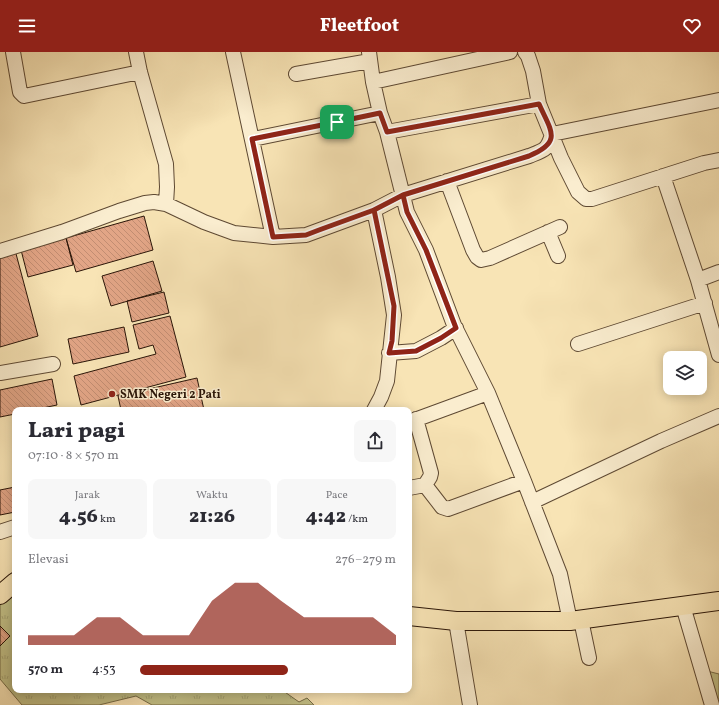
<!DOCTYPE html>
<html lang="id">
<head>
<meta charset="utf-8">
<style>
  body { margin:0; font-family:Vollkorn,serif; background:#f7f7f7; color:#2b2b33; height:100vh; display:flex; flex-direction:column; font-size:15px; white-space:nowrap }
  * { box-sizing:border-box; margin:0 }
  p { font-size:13px; color:#7c7c81 }
  .icon { flex:none; width:22px; height:22px; fill:none; stroke:currentColor; stroke-width:2; stroke-linecap:round; stroke-linejoin:round }
  .map { position:relative; flex:1; overflow:hidden }
  .side { position:absolute; left:12px; top:355px; width:400px; height:286px; display:flex; flex-direction:column; background:#fff; border-radius:8px; box-shadow:0 2px 10px #0003 }
  .side>* { flex:none }
  .controls { position:absolute; left:663px; top:299px; display:grid; gap:8px }
  .controls a { display:grid; place-items:center; width:44px; height:44px; border-radius:8px; background:#fff; box-shadow:0 2px 10px #0003; font-size:20px }
  .pin { position:absolute; display:grid; place-items:center; width:34px; height:34px; color:#fff; margin:-17px; border-radius:8px; box-shadow:0 2px 6px #0006 }
  .round { display:grid; place-items:center; flex:none; width:42px; height:42px; border-radius:8px; background:#f7f7f7 }
  .overview { display:flex; align-items:center; justify-content:space-between; height:68px; padding:0 16px }
  h1 { font-size:22px; font-weight:800; line-height:30px }
  .figures { display:grid; grid-template-columns:repeat(3,1fr); gap:6px; height:68px; padding:4px 16px }
  .figures div { display:grid; align-content:center; border-radius:8px; background:#f7f7f7; text-align:center }
  .figures b { font-size:20px; font-weight:800 }
  .figures small { font-size:11px; font-weight:400 }
  .figures p { font-size:11px }
  .chart { height:112px; padding:8px 16px }
  .chart p { display:flex; justify-content:space-between }
  .chart svg { width:100%; height:72px; margin-top:4px; fill:#8f2418; opacity:.7 }
  ul { padding:0 16px; list-style:none; font-size:13px }
  li { display:grid; grid-template-columns:64px 48px 1fr; align-items:center; height:30px }
  li i { height:10px; border-radius:5px; background:#8f2418 }
  header { display:flex; justify-content:space-between; align-items:center; height:52px; padding:0 16px; background:#8f2418; color:#fff; font-size:18px; font-weight:800 }
  .map>svg:first-child { display:block }
</style>
</head>
<body>
<header><svg class="icon" aria-label="menu" viewBox="0 0 24 24"><path d="M4 6h16M4 12h16M4 18h16"/></svg>Fleetfoot<svg class="icon" aria-label="heart" viewBox="0 0 24 24"><path d="M12 20l-8-8c-3-5 5-10 8-4 3-6 11-1 8 4z"/></svg></header>
<div class="map">
<svg width="719" height="653" viewBox="0 0 719 653">
  <defs>
    <pattern id="grass-tufts" width="24" height="20" patternUnits="userSpaceOnUse"><rect width="24" height="20" fill="#c3c289"/><path d="M3 7l-1-3M5 7V3M7 7l1-3M15 17l-1-3M17 17v-4M19 17l1-3" fill="none" stroke="#a8a675"/></pattern>
    <pattern id="building-back-hatch" width="6" height="6" patternUnits="userSpaceOnUse"><rect width="6" height="6" fill="#e2a586"/><path d="M-1 5l2 2M0 0l6 6M5-1l2 2" fill="none" stroke="#c28d72"/></pattern>
  </defs>
  <rect width="100%" height="100%" fill="#f8e4b5"/>
  <filter id="stains"><feTurbulence type="fractalNoise" baseFrequency=".005" numOctaves="4"/><feColorMatrix values="0 0 0 0 .2 0 0 0 0 .09 0 0 0 0 .02 0 0 0 .5 -.17"/></filter>
  <radialGradient id="worn" r=".72"><stop offset=".6" stop-color="#630" stop-opacity="0"/><stop offset="1" stop-color="#630" stop-opacity=".3"/></radialGradient>
  <path fill="url(#grass-tufts)" stroke="#766c48" d="M15 535V638H282L299 650 307 646 314 653H152L136 644 99 653H22L0 627V594L10 584 0 574V548Z"/>
  <path fill="#c3c289" stroke="#766c48" d="M707 619 719 622V647L714 648Z"/>
  <path fill="url(#building-back-hatch)" stroke="#2a1508" d="M144 164 153 198 76 220 66 186Z
    M66 186 73 213 28 225 21 198Z
    M15 198 38 284 0 295V204Z
    M153 209 162 239 111 254 102 224Z
    M164 240 169 261 132 270 127 249Z
    M170 264 186 325 81 353 74 324 156 302 153 293 139 297 133 273Z
    M124 275 129 300 73 312 68 287Z
    M197 326 204 358H121L118 344Z
    M52 327 57 353 33 358H15V362L0 365V338Z
    M15 435V460L0 463V438Z
    M0 574 10 584 0 594Z"/>
  <g fill="none" stroke-linecap="round" stroke-linejoin="round">
    <g stroke="#5e4933" stroke-width="16">
      <path id="minor" d="M13 0 20 40 24 44 140 20
        M136 0 140 20 166 112 167 135 166 152
        M233 0 273 185
        M369 0 373 30 380 61 387 80 407 160 426 198 454 273 488 341 524 429 560 522 570 569
        M525 0 528 4 533 19 539 52 561 106 578 140 586 147H592L704 111 719 108
        M296 22 370 9
        M373 30 510 0
        M387 80 539 52
        M253 87 380 61
        M663 124 698 228 719 303
        M447 129 473 198 477 205 481 208 490 206 560 175
        M548 180 558 204
        M0 199 62 180 119 159 145 151 154 150 166 152 204 170 234 181 273 185 306 183 374 158 403 143 529 104C544 98 548 98 552 82L719 48
        M698 228 719 220
        M578 292 705 251
        M389 301 416 299 441 286 456 276
        M0 321 53 312
        M374 358 381 345 387 329 394 263 388 225 374 158
        M409 370 488 341
        M425 433 442 455 448 457 524 429
        M409 436 425 433 430 425 431 421 416 367
        M532 450 661 389 719 364
        M0 480 15 475
        M683 554 712 653
        M581 568 589 606
        M456 569 470 653"/>
    </g>
    <g stroke="#2a1508" stroke-width="20">
      <path id="major" d="M0 543 15 530
        M409 564 456 569H570L719 549"/>
    </g>
    <use href="#minor" stroke="#faedcf" stroke-width="14"/>
    <use href="#major" stroke="#f8e4b5" stroke-width="18"/>
  </g>
  <g fill="none" stroke-linecap="round" stroke-linejoin="round">
    <g stroke="#fff" stroke-width="8">
      <path id="route" d="M337 70 252 87 273 185 306 183 319 178 374 158 403 143 407 160 426 198 456 276 441 286 416 299 389 301 392 289 394 254 374 158 403 143 529 104C563 90 551 79 539 52L387 80 380 61 337 70"/>
    </g>
    <use href="#route" stroke="#8f2418" stroke-width="5"/>
  </g>
  <circle fill="#8f2418" stroke="#faedcf" stroke-width="1.5" cx="112" cy="342" r="4"/>
  <g text-anchor="middle" stroke-width="3" stroke-linejoin="round" paint-order="stroke">
    <g font-size="12" font-weight="bold" fill="#2a1508" stroke="#faedcf" text-anchor="start">
      <text x="120" y="346">SMK Negeri 2 Pati</text>
    </g>
  </g>
  <rect width="100%" height="100%" filter="url(#stains)"/>
  <rect width="100%" height="100%" fill="url(#worn)"/>
</svg>
<div class="controls">
<a><svg class="icon" aria-label="layers" viewBox="0 0 24 24"><path d="M12 4l9 5-9 5-9-5zM3 14l9 5 9-5"/></svg></a>
</div>
<div class="pin" style="left:337px;top:70px;background:#1e9e55"><svg class="icon" aria-label="arrive" viewBox="0 0 24 24"><path d="M6 21V4h12l-3 4 3 4H6"/></svg></div>
<section class="side">
<div class="overview"><div><h1>Lari pagi</h1><p>07:10 · 8 × 570 m</p></div><a class="round"><svg class="icon" aria-label="share" viewBox="0 0 24 24"><path d="M12 15V3M7 8l5-5 5 5M5 13v7h14v-7"/></svg></a></div>
<div class="figures">
<div><p>Jarak</p><b>4.56<small> km</small></b></div>
<div><p>Waktu</p><b>21:26</b></div>
<div><p>Pace</p><b>4:42<small> /km</small></b></div>
</div>
<div class="chart"><p><span>Elevasi</span>276–279 m</p>
<svg viewBox="0 0 160 44" preserveAspectRatio="none"><path d="M0 44V38L10 38L20 38L30 27L40 27L50 38L60 38L70 38L80 17L90 6L100 6L110 17L120 27L130 27L140 27L150 27L160 38V44z"/></svg>
</div>
<ul>
<li><b>570 m</b>4:53<i style="width:58%"></i></li>
</ul>
</section>
</div>
</body>
</html>
